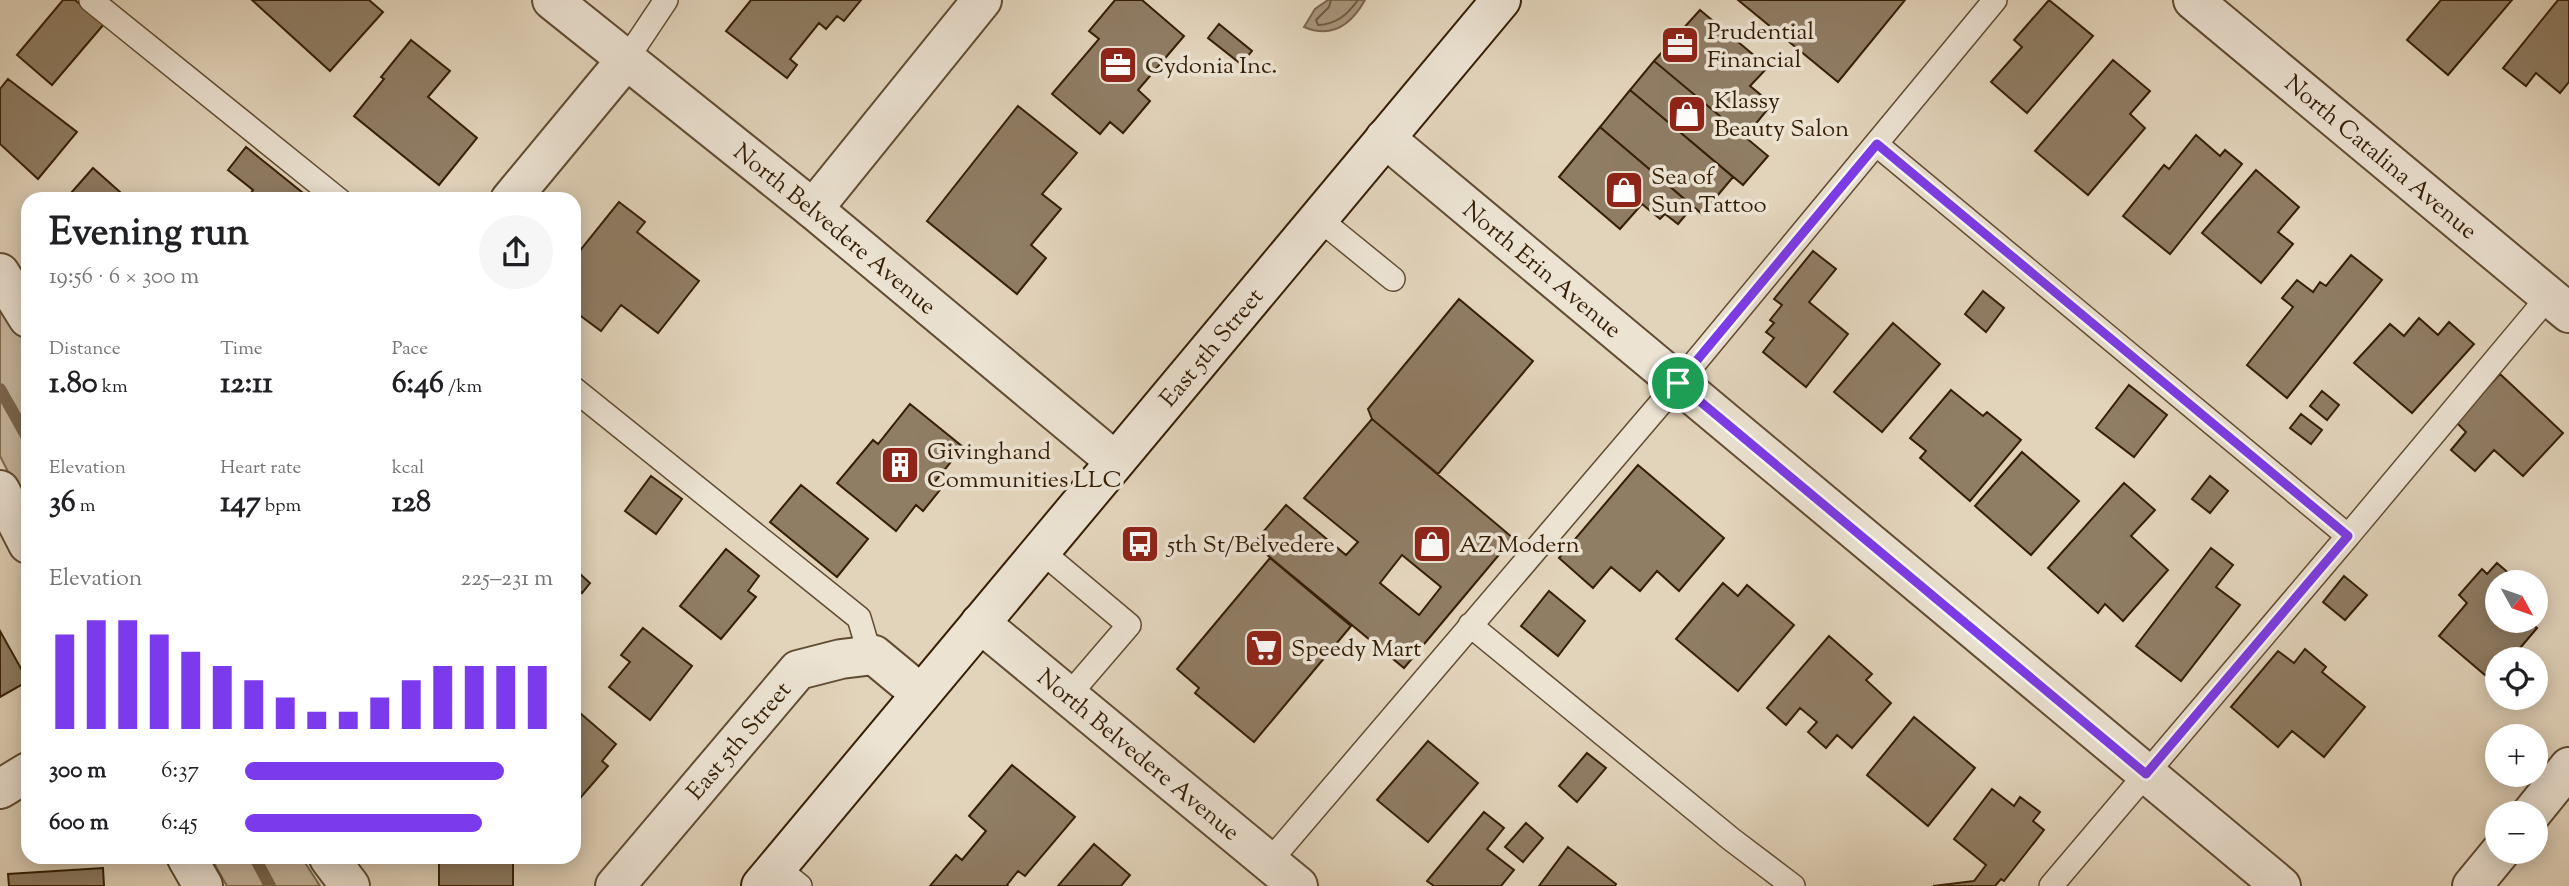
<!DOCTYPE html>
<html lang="en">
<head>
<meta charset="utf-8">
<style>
  body { margin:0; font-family:"Sorts Mill Goudy",serif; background:#f6f6f6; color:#202124; height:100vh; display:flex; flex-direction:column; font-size:26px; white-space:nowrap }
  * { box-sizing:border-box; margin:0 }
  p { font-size:23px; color:#757577 }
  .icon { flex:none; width:38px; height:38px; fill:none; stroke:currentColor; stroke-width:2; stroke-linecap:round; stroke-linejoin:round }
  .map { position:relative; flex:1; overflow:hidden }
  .drawer { position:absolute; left:21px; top:192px; width:560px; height:672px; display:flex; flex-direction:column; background:#fff; border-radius:21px; box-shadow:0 4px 18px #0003 }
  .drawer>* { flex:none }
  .needle { width:46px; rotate:130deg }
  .controls { position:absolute; left:2485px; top:570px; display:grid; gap:14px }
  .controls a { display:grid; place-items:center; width:63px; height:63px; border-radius:50%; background:#fff; box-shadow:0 4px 18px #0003; font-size:35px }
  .pin { position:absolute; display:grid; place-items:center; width:60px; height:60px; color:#fff; margin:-30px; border:4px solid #fff; border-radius:50%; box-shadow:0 2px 7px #0007 }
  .round { display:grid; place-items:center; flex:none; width:74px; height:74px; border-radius:37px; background:#f6f6f6 }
  .head { display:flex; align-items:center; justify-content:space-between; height:119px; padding:0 28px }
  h1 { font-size:38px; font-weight:800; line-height:52px }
  .metrics { display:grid; grid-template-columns:repeat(3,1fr); gap:10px; height:119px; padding:7px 28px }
  .metrics div { display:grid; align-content:center }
  .metrics b { font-size:30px; font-weight:800 }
  .metrics small { font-size:19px; font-weight:400 }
  .metrics p { font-size:19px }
  .chart { height:196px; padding:14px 28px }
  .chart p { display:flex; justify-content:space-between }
  .chart svg { width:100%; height:126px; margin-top:7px; stroke:#7c3aed; stroke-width:6 }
  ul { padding:0 28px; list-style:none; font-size:23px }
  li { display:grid; grid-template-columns:112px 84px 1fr; align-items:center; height:52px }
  li i { height:18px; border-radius:9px; background:#7c3aed }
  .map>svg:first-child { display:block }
</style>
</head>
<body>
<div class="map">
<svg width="2569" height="886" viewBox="0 0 2569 886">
  <rect width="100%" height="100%" fill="#e2d4bb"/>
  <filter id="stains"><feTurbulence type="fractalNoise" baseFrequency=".00286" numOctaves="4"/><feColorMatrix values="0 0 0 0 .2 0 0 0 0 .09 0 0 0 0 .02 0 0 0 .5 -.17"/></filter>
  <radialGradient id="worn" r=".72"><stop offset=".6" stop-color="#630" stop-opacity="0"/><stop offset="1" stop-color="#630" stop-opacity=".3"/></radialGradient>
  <path fill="#c5b59c" stroke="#7e6a50" stroke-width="2" d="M0 306 28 342V511L0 456Z
    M211 858H302L320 886H227Z"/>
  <path fill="#a8967d" stroke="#7a664d" stroke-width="2" d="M1328 0H1365C1351 25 1332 39 1304 27L1315 9Z"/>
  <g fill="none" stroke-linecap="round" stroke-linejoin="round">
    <path stroke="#6f5a41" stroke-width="2" d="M1331 0 1329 7 1316 20 1318 25C1337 24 1347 15 1358 0"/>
    <path stroke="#7a664d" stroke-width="12" d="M0 389 28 439
      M255 858 270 886"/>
  </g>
  <path fill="#8f7d64" stroke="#361f05" stroke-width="2" fill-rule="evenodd" d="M63 0H75L104 24 52 85 17 55Z
    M252 0H369L383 12 330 71Z
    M751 0H861L844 21 837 16 826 29 819 23 790 59 797 65 787 78 726 31Z
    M1115 0H1142L1184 36 1138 90 1150 101 1123 133 1110 122 1100 134 1052 94 1099 39 1089 31Z
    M1738 0H1905L1838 82Z
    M2049 0 2093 36 2027 113 1991 82 2022 47 2014 40Z
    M2441 0H2512L2448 75 2407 40Z
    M2558 0H2569V82L2560 93 2536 73 2526 86 2503 68Z
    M1700 10 1768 67 1750 86 1772 104 1745 137 1654 61Z
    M1219 24 1252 51 1241 64 1208 38Z
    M411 40 450 71 428 97 477 138 439 185 354 116 384 79 381 77Z
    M2113 60 2150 91 2130 114 2145 128 2088 195 2035 151Z
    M1654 61 1768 156 1743 185 1630 90Z
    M8 79 77 132 38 179 0 144V89Z
    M1630 90 1733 177 1702 214 1600 127Z
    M1018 106 1077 153 1042 194 1061 209 1031 245 1046 258 1017 294 927 221Z
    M1600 127 1693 206 1678 224 1665 214 1660 219 1642 204 1620 229 1559 177Z
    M2196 135 2220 156 2225 150 2242 164 2170 254 2123 216 2164 165 2169 169Z
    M246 147 308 197 306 200H246L253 190 228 170Z
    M93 168 129 200H78L71 193Z
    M2256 170 2299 207 2278 232 2293 244 2261 283 2202 233Z
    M619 202 645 222 637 232 699 281 658 333 621 305 601 331 574 311V258Z
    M1813 251 1836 269 1809 302 1848 334 1806 387 1763 352 1774 338 1766 332 1774 323 1770 320 1782 305 1774 299Z
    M2351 255 2382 280 2287 398 2247 365 2293 307 2282 298 2297 280 2313 292 2320 282 2326 286Z
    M1983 291 2004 308 1986 332 1965 314Z
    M1459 299 1533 361 1438 474 1372 419 1368 409Z
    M2419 318 2438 335 2449 322 2474 344 2412 413 2354 363 2390 324 2404 336Z
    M1893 323 1940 364 1882 432 1834 392Z
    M2500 374 2563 433 2523 476 2494 450 2475 471 2451 450 2466 432 2456 422Z
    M2129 385 2167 415 2134 457 2096 428Z
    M1951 390 1983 416 1987 412 2021 440 1970 501 1920 458 1926 451 1910 438Z
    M2322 391 2339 405 2327 420 2310 406Z
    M910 404 963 447 933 484 940 490 923 511 916 505 896 531 837 483 873 440 878 444Z
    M2301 414 2322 430 2311 444 2290 428Z
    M1372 419 1513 538 1404 668 1255 545 1259 540 1258 538 1286 505 1346 555 1358 542 1304 498ZM1402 555 1441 587 1419 615 1380 583Z
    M2022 452 2079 501 2031 555 1975 506Z
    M1638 465 1724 538 1679 591 1657 571 1640 591 1611 567 1593 588 1559 558Z
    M651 476 682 499 656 534 625 511Z
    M2210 476 2228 491 2210 513 2192 499Z
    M2124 483 2155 510 2131 536 2168 570 2123 621 2105 604 2098 613 2048 568Z
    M801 485 868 539 837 577 770 522Z
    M2211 548 2233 565 2216 587 2240 605 2181 681 2136 646Z
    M726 549 759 576 748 591 756 597 721 639 680 606Z
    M1270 558 1351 626 1254 742 1195 693 1199 688 1177 669Z
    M2497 563 2520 583H2497V621H2529L2537 628 2510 660H2497V675L2492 681 2439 636 2467 603 2459 595 2482 569 2487 574Z
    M580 574 590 583 582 593 574 587V582Z
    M2344 576 2367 595 2345 620 2323 602Z
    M1723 583 1738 596 1747 585 1794 625 1738 691 1676 639Z
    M1549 591 1585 621 1558 656 1521 626Z
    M643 628 692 666 650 720 609 687 630 662 621 655Z
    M0 631 28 681 0 697Z
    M1829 636 1872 674 1866 680 1891 703 1852 748 1837 735 1826 748 1808 732 1817 722 1800 708 1786 725 1767 708Z
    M2305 649 2326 667 2322 672 2365 707 2324 757 2292 731 2278 747 2231 707 2278 651 2294 663Z
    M580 713 616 744 602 761 608 766 574 805V721Z
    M1914 717 1975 768 1928 826 1867 775Z
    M1428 741 1478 783 1428 842 1377 800Z
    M1587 753 1606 768 1577 802 1559 786Z
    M1012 765 1075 817 1025 876 1018 871 1007 885 1008 886H930L956 855 962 860 986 831 969 816Z
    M1992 789 2014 806 2020 797 2040 812 2033 821 2044 830 2004 881 2001 879 1995 886H1933L1974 881 1986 865 1954 839Z
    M1484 812 1504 828 1487 849 1514 870 1501 886H1434L1427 881Z
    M1526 823 1543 838 1523 862 1505 847Z
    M1094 844 1130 875 1121 886H1058Z
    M1568 847 1616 884 1615 886H1539Z
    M439 858H513V886H439Z
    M103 868 104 886H9L8 874Z"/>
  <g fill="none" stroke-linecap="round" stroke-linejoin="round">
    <g stroke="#614c32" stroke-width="26">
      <path id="lane" d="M91 0 339 200
        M626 60 666 0
        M1876 144 2348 536 2051 886
        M1318 218 1393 279
        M574 389 859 618 870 655
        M2348 536 2549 296
        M1041 551 1129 625 1068 696
        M1470 625 1731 839 1793 886
        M1269 862 1678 383 1995 0
        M777 867 800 886"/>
    </g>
    <g stroke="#614c32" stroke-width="42">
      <g id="street">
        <path id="s1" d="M552 0 813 209 1115 461"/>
        <path id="s2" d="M2193 0 2569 313"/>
        <path id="s3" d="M1385 138 2281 886"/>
        <path d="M510 200 626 60"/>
        <path d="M813 209 982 0"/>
        <path d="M0 273 28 318"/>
        <path d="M0 490 28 544"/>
        <path id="s4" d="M980 623 1298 886"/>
        <path d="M0 789 28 772"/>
        <path d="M2531 814 2569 767"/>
        <path d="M187 858 203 886"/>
        <path d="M329 858 350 886"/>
        <path id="s5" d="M615 886 798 670 841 659 874 655 921 694"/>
        <path d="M2472 886 2500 852"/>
      </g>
    </g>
    <g stroke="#361f05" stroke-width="42">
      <g id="secondary">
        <path id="s6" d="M761 886 1501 0"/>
      </g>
    </g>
    <use href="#lane" stroke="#ece3d3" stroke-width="23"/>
    <use href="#street" stroke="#ece3d3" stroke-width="38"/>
    <use href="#secondary" stroke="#ece3d3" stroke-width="38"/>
  </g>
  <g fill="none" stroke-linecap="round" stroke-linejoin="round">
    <g stroke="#fff" stroke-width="14">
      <path id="route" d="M1877 144 2348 536 2146 774 1678 383Z"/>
    </g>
    <use href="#route" stroke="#7c3aed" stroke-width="9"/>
  </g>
  <defs>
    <g id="office-square" transform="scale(2.0125)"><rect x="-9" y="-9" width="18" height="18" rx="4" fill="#8f2418" stroke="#ece3d3"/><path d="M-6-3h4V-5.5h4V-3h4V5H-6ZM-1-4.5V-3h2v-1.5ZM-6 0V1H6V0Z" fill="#fff"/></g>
    <g id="shop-square" transform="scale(2.0125)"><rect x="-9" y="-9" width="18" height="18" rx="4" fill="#8f2418" stroke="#ece3d3"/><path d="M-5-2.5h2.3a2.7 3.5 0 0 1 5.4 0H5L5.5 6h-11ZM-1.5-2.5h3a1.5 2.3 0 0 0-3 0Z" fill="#fff"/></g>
    <g id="building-square" transform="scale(2.0125)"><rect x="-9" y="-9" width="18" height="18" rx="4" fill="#8f2418" stroke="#ece3d3"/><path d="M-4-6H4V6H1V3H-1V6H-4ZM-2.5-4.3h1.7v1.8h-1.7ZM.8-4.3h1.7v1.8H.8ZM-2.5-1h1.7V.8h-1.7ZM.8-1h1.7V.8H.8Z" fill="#fff"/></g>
    <g id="bus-square" transform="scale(2.0125)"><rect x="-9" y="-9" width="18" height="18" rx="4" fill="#8f2418" stroke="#ece3d3"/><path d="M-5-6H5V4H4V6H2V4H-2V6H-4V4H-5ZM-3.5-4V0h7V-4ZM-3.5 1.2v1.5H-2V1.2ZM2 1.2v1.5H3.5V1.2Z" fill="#fff"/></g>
    <g id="supermarket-square" transform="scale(2.0125)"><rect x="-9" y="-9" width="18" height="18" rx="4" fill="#8f2418" stroke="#ece3d3"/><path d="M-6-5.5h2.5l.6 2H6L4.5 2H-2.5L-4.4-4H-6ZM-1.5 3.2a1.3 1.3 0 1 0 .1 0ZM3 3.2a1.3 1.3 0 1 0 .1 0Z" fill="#fff"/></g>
  </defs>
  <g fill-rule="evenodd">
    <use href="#office-square" x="1680" y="45"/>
    <use href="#office-square" x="1118" y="65"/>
    <use href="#shop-square" x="1687" y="114"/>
    <use href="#shop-square" x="1624" y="190"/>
    <use href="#building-square" x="900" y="465"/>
    <use href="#bus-square" x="1140" y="544"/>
    <use href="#shop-square" x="1432" y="544"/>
    <use href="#supermarket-square" x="1264" y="648"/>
  </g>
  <g text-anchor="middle" stroke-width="7" stroke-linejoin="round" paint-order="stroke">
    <g font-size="24" fill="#361f05" stroke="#ece3d3" text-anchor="start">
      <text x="1707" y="39">Prudential<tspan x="1707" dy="28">Financial</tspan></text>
      <text x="1145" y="73">Cydonia Inc.</text>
      <text x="1714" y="108">Klassy<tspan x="1714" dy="28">Beauty Salon</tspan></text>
      <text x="1651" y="184">Sea of<tspan x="1651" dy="28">Sun Tattoo</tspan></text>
      <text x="927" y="459">Givinghand<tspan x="927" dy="28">Communities LLC</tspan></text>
      <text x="1167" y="552">5th St/Belvedere</text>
      <text x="1459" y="552">AZ Modern</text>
      <text x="1291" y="656">Speedy Mart</text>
    </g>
    <g font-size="24" fill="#361f05" stroke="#ece3d3">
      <text dy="8" stroke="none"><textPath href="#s2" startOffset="245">North Catalina Avenue</textPath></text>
      <text dy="8" stroke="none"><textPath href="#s1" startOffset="364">North Belvedere Avenue</textPath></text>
      <text dy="8" stroke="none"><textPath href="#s3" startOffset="205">North Erin Avenue</textPath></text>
      <text dy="8" stroke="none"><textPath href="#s6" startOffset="702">East 5th Street</textPath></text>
      <text dy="8" stroke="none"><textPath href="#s5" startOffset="191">East 5th Street</textPath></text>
      <text dy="8" stroke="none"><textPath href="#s4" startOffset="206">North Belvedere Avenue</textPath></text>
    </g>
  </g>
  <rect width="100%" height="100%" filter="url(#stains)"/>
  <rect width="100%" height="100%" fill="url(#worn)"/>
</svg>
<div class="controls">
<a><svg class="needle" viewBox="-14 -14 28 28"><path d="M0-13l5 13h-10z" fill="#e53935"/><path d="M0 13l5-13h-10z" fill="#757577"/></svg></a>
<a><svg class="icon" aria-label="locate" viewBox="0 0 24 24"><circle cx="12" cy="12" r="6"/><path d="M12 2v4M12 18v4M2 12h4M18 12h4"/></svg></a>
<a>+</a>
<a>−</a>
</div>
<div class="pin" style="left:1678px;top:383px;background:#1e9e55"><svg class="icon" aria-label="arrive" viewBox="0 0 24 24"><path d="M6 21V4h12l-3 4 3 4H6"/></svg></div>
<section class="drawer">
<div class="head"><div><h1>Evening run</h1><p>19:56 · 6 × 300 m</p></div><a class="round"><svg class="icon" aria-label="share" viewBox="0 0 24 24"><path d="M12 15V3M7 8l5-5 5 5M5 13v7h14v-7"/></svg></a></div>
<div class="metrics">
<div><p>Distance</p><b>1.80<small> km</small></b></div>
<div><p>Time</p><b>12:11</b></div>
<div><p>Pace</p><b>6:46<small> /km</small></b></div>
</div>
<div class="metrics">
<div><p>Elevation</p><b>36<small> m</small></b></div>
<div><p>Heart rate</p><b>147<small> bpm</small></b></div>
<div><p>kcal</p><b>128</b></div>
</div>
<div class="chart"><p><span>Elevation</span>225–231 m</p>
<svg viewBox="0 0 160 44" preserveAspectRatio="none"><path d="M5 44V11M15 44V6M25 44V6M35 44V11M45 44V17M55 44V22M65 44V27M75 44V33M85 44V38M95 44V38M105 44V33M115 44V27M125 44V22M135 44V22M145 44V22M155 44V22"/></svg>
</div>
<ul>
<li><b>300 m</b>6:37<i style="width:84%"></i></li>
<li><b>600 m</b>6:45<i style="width:77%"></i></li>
</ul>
</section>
</div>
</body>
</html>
